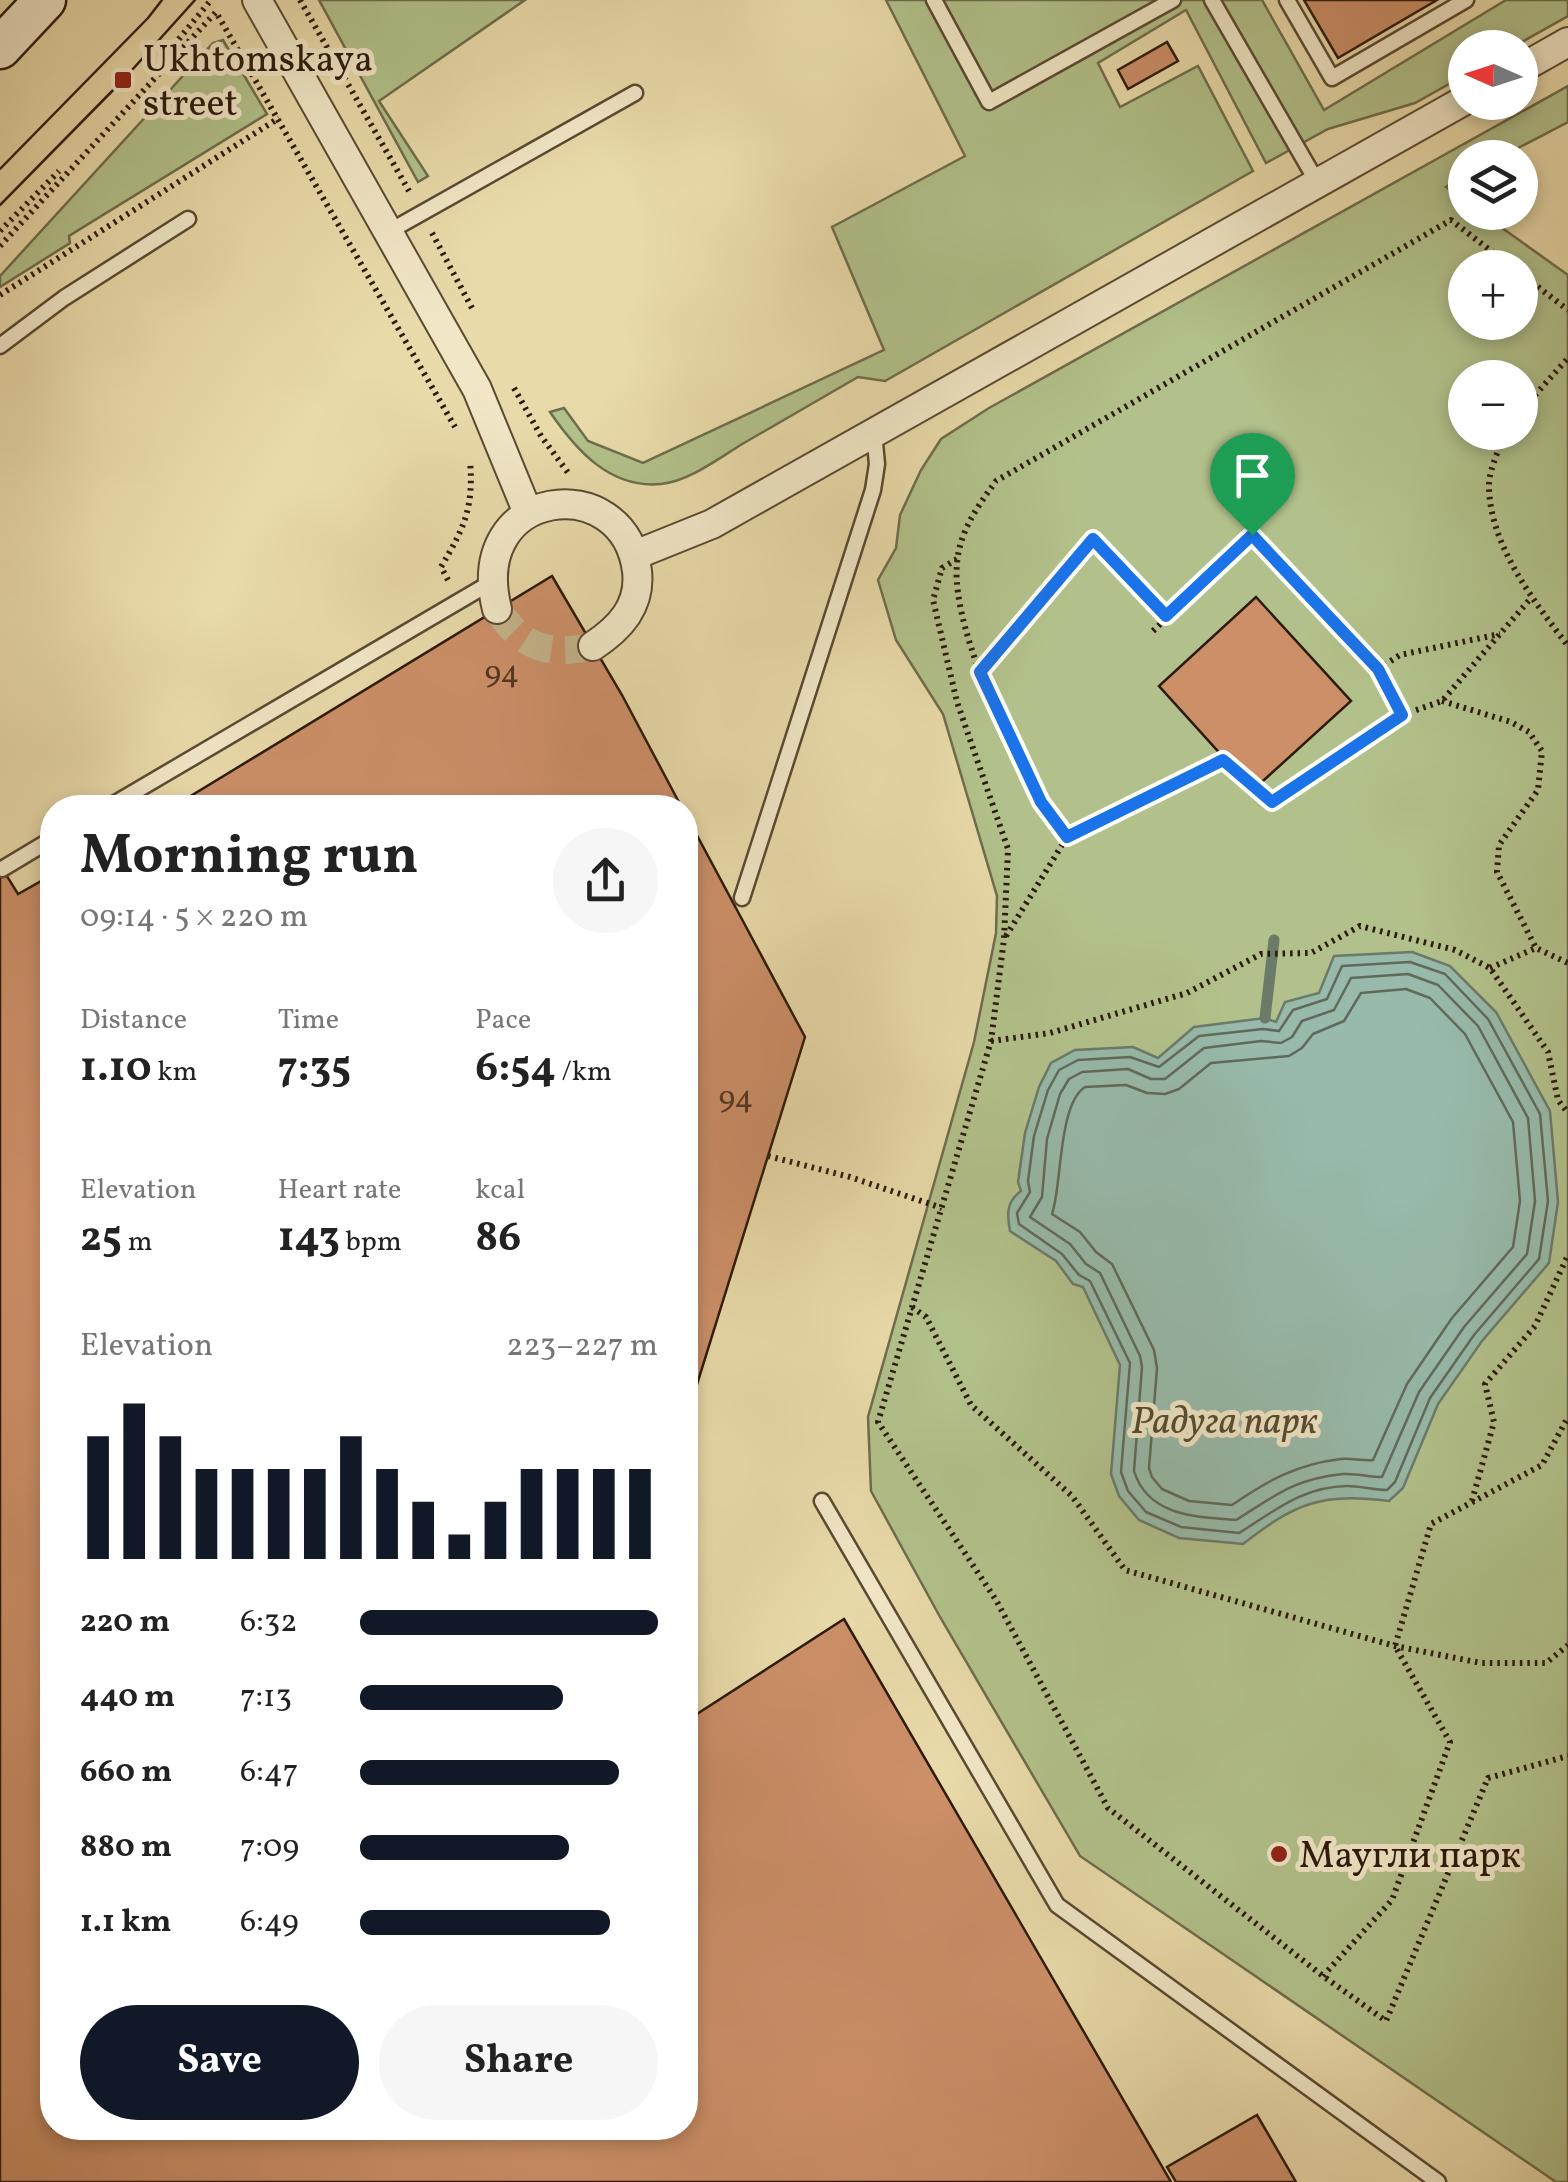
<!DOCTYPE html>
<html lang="en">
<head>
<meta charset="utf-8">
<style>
  body { margin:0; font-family:Vollkorn,serif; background:#f6f6f6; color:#222; height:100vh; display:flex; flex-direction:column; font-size:38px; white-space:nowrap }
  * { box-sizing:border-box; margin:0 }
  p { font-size:32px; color:#767676 }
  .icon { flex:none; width:55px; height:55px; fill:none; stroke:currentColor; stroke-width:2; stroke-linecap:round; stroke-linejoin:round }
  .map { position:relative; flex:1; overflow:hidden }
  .panel { position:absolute; left:40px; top:795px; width:658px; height:1345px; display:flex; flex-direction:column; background:#fff; border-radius:40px; box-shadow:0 5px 15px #0003 }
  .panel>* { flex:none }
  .needle { width:65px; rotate:273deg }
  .controls { position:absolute; left:1448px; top:30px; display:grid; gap:20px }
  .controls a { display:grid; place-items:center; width:90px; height:90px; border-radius:50%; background:#fff; box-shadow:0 5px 15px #0003; font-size:50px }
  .pin { position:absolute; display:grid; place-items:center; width:85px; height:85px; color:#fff; margin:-102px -42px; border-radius:50% 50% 50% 0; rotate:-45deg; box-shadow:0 0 10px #0007 }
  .pin .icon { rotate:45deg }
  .round { display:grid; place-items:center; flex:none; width:105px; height:105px; border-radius:52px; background:#f6f6f6 }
  .head { display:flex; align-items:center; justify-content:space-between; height:170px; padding:0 40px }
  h1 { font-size:55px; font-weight:700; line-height:75px }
  .figures { display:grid; grid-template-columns:repeat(3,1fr); gap:15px; height:170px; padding:10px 40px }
  .figures div { display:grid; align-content:center }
  .figures b { font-size:42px; font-weight:700 }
  .figures small { font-size:28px; font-weight:400 }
  .figures p { font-size:28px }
  .chart { height:280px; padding:20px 40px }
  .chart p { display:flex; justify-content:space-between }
  .chart svg { width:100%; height:180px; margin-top:10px; stroke:#111827; stroke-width:6 }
  .cta { display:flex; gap:20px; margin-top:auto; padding:20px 40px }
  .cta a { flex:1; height:115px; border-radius:60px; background:#111827; color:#fff; font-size:40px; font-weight:700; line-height:115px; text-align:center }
  .cta a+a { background:#f6f6f6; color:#222 }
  ul { padding:0 40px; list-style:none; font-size:32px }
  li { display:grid; grid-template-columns:160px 120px 1fr; align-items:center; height:75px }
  li i { height:25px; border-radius:12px; background:#111827 }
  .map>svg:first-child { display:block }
</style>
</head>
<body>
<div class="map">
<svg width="1568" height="2182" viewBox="0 0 1568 2182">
  <rect width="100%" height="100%" fill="#e9daa9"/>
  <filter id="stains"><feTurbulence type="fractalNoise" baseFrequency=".002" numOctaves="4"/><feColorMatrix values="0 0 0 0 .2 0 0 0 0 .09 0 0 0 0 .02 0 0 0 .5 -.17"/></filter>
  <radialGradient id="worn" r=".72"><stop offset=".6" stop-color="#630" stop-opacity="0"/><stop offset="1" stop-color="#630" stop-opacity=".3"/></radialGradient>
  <path fill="#b2c18b" stroke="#6e6d4b" stroke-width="2.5" fill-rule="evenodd" d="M319 0H525L379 101 428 176 418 182Z
    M886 0H1262L1324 110 1506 0H1568V16L1513 47 1465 48V75L1415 103 1328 129 1266 163 1186 10 1098 63 1120 107 1198 66 1253 171 885 381 858 377C820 399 782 421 744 443 719 458 690 481 661 484 610 489 576 450 550 412L564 408 588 441 643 463 884 350 832 227 965 156Z
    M223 40 267 114 69 236 70 243 0 287V276L213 43Z
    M1568 86V122L1501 157 1465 158V176L1446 187 1465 201V212L1481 213 1568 275V2182H1556L1080 1856 940 1617 871 1491 868 1417 974 1042 996 933 997 896 943 714 896 640 878 580 896 548 900 515 921 470 941 439 989 408ZM1465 268H1520V322H1465ZM1465 378H1520V432H1465Z"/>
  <path fill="#97baaa" stroke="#6c7a6a" stroke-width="2.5" d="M1412 952 1450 966 1496 1012 1550 1111 1558 1202 1549 1263 1482 1341 1438 1404 1403 1488 1389 1501C1321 1493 1297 1502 1243 1544L1179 1538 1139 1520 1119 1496 1111 1474 1120 1365 1083 1287 1073 1284 1056 1261 1010 1231C1007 1215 1006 1202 1021 1191L1018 1182 1025 1133 1039 1087 1051 1063 1075 1050 1133 1047 1158 1058 1194 1027 1265 1018 1276 1022 1285 1002 1319 993 1334 956Z"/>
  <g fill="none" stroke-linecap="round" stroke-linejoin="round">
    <path stroke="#616a5a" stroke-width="2.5" d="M1410 962 1445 974 1488 1019 1540 1114 1548 1201 1539 1259 1474 1335 1430 1398 1395 1482 1387 1490C1374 1490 1360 1486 1347 1486 1301 1487 1275 1511 1239 1533L1181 1527 1146 1512 1128 1491 1121 1472 1130 1363 1090 1281 1079 1275 1062 1254 1019 1224 1017 1213 1030 1192 1028 1181 1034 1136 1048 1090 1059 1070 1078 1060 1130 1057 1159 1067 1199 1036 1263 1029 1279 1031 1293 1010 1327 999 1342 966Z
      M1408 974 1438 985 1478 1026 1528 1118 1535 1201 1527 1254 1464 1327 1419 1392 1382 1477C1369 1477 1356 1473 1343 1474 1293 1479 1275 1496 1236 1520 1195 1517 1148 1516 1134 1471L1142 1367 1140 1356 1100 1273 1086 1264 1070 1244 1030 1217 1042 1197 1047 1139 1060 1094 1069 1079 1082 1072 1128 1069 1151 1079H1165L1204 1048 1261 1041 1281 1043 1292 1037 1302 1021 1334 1010 1351 978Z
      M1406 989 1430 998 1465 1034 1513 1122 1520 1201 1513 1247 1452 1318 1407 1384 1373 1460C1363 1461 1352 1458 1341 1459 1297 1464 1267 1481 1232 1505L1189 1501 1162 1489 1152 1477 1149 1468 1157 1368 1154 1350 1112 1264 1096 1252 1080 1232 1052 1214C1062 1186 1058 1104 1085 1087L1126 1085 1147 1093 1165 1094 1179 1089 1211 1063 1289 1056 1302 1048 1313 1034 1344 1021 1361 993Z"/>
    <path stroke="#6c7a6a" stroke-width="11" d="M1265 1018 1274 940"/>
  </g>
  <path fill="#cc8f68" stroke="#2b190b" stroke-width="2.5" d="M1304 0H1437L1338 58Z
    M1167 42 1178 61 1128 89 1118 70Z
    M552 576 622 695 682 808H171Z
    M1256 597 1351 701 1253 790 1159 686Z
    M685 813 805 1037 685 1423Z
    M0 865 18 894 52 875V2128H685V1718L686 1721 844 1619 1171 2182H0Z
    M1257 2115 1296 2182H1176L1167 2167Z"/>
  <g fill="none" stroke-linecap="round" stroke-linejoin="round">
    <path stroke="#c3b389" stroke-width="28" stroke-dasharray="28 14" stroke-linecap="butt" d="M497 609C522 647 548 657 593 646"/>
    <g stroke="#5a4932" stroke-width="19">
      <path id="lane" d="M934 0 989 102 1173 0
        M1212 0 1317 182
        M1287 0 1332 78 1466 0
        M388 232 635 93
        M0 346 64 298 188 219
        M107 808 490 583
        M2 869 52 839
        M742 898 873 490 877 464 874 433
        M822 1501 1057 1905 1438 2182"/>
    </g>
    <g stroke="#5a4932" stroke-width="32">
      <path id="street" d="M257 0 477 389 528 513
        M1520 69 1568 42
        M635 555 712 524 1465 100
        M497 609C466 487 624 468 637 571 641 606 620 628 593 646"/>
    </g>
    <g stroke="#2b190b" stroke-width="45">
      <path id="secondary" d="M0 48 45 0"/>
    </g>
    <path stroke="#2b190b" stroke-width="6" stroke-dasharray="2.5 5" stroke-linecap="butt" d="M300 0 409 191
      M174 45 211 0
      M0 231 59 171
      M432 233 473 310
      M0 246 216 12 455 427
      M1520 273 1568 310
      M0 295 279 118
      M514 388 541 436 569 474
      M1520 412 1568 358
      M1505 432C1500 448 1489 469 1489 485 1489 545 1534 601 1568 646
      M957 559 942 568 933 600 957 702 1008 849 1004 939 991 1041 878 1422 996 1600 1108 1808 1323 1976 1386 2021 1488 1778 1568 1756
      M448 580 441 567C464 528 474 508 470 461
      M1153 631 1252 535 1378 669 1402 715
      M1378 669 1400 655 1500 634
      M981 671 1093 539 1166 616
      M1442 701 1511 722 1529 732 1542 751 1538 790 1499 845 1497 872 1536 948
      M1067 837C1024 781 950 633 957 563 960 530 978 506 996 481L1451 220 1513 268
      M1006 936 1067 837 1223 761 1272 802 1402 715 1442 701 1531 598
      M1490 968 1536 948 1568 963
      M991 1041 1050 1033 1187 993 1261 954 1311 953 1360 926 1455 950 1490 968 1548 1052 1558 1100 1568 1113
      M768 1156 850 1177 942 1208
      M912 1307 926 1317 971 1405 1072 1496 1125 1570 1395 1646 1481 1663H1546L1568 1645
      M1472 1501 1494 1422 1485 1384 1535 1326 1568 1255
      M1323 1976 1392 1900 1450 1742 1395 1646 1431 1524 1542 1465 1568 1417"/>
    <use href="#lane" stroke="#f1e7c7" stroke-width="14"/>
    <use href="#street" stroke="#f1e7c7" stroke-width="28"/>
    <use href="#secondary" stroke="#f1e7c7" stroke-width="40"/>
    <path stroke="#2b190b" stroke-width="2.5" d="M0 169 148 18 162 0
      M0 205 123 80 195 0"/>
  </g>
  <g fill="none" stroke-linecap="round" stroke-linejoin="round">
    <g stroke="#fff" stroke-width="20">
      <path id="route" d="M1252 535 1378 669 1402 715 1272 802 1223 760 1067 837 1041 802 980 672 1093 539 1166 616Z"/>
    </g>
    <use href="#route" stroke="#1a73e8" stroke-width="12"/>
  </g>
  <g fill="#8f2418" stroke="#f1e7c7" stroke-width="4">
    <rect x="113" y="70" width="20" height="20" rx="5"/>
    <circle cx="1279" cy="1854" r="10"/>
  </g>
  <g text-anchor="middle" stroke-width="10" stroke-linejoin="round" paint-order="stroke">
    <g font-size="32" fill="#533622">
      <text x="502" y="682">94</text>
      <text x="736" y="1107">94</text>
    </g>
    <g font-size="38" fill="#2b190b" stroke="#f1e7c7" text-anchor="start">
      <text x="143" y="71">Ukhtomskaya<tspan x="143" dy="44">street</tspan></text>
      <text x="1299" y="1867">Маугли парк</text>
    </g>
    <g font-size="38" font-style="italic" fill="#544b31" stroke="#f1e7c7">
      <text x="1224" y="1433">Радуга парк</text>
    </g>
  </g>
  <rect width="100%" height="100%" filter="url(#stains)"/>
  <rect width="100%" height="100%" fill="url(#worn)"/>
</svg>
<div class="controls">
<a><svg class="needle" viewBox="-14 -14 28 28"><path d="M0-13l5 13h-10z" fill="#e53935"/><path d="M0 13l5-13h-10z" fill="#767676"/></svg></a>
<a><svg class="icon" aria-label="layers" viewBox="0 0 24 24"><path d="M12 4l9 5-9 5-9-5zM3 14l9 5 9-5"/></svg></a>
<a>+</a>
<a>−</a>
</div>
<div class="pin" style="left:1252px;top:535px;background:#1e9e55"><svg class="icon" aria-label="arrive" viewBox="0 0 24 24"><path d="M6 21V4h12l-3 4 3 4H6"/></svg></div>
<section class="panel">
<div class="head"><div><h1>Morning run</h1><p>09:14 · 5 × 220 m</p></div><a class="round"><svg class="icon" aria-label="share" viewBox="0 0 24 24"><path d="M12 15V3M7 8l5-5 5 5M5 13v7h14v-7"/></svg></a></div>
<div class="figures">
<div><p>Distance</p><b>1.10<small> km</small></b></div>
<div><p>Time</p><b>7:35</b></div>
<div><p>Pace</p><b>6:54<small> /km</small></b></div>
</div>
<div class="figures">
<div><p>Elevation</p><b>25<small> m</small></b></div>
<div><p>Heart rate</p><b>143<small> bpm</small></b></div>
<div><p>kcal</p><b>86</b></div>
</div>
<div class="chart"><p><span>Elevation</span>223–227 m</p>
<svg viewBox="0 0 160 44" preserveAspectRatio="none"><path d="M5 44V14M15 44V6M25 44V14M35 44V22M45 44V22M55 44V22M65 44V22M75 44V14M85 44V22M95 44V30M105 44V38M115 44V30M125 44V22M135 44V22M145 44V22M155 44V22"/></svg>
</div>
<ul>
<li><b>220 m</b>6:32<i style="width:100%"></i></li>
<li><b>440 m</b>7:13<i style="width:68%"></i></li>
<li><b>660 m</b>6:47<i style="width:87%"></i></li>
<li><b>880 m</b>7:09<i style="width:70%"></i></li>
<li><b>1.1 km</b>6:49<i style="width:84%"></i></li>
</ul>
<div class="cta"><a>Save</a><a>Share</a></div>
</section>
</div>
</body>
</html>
